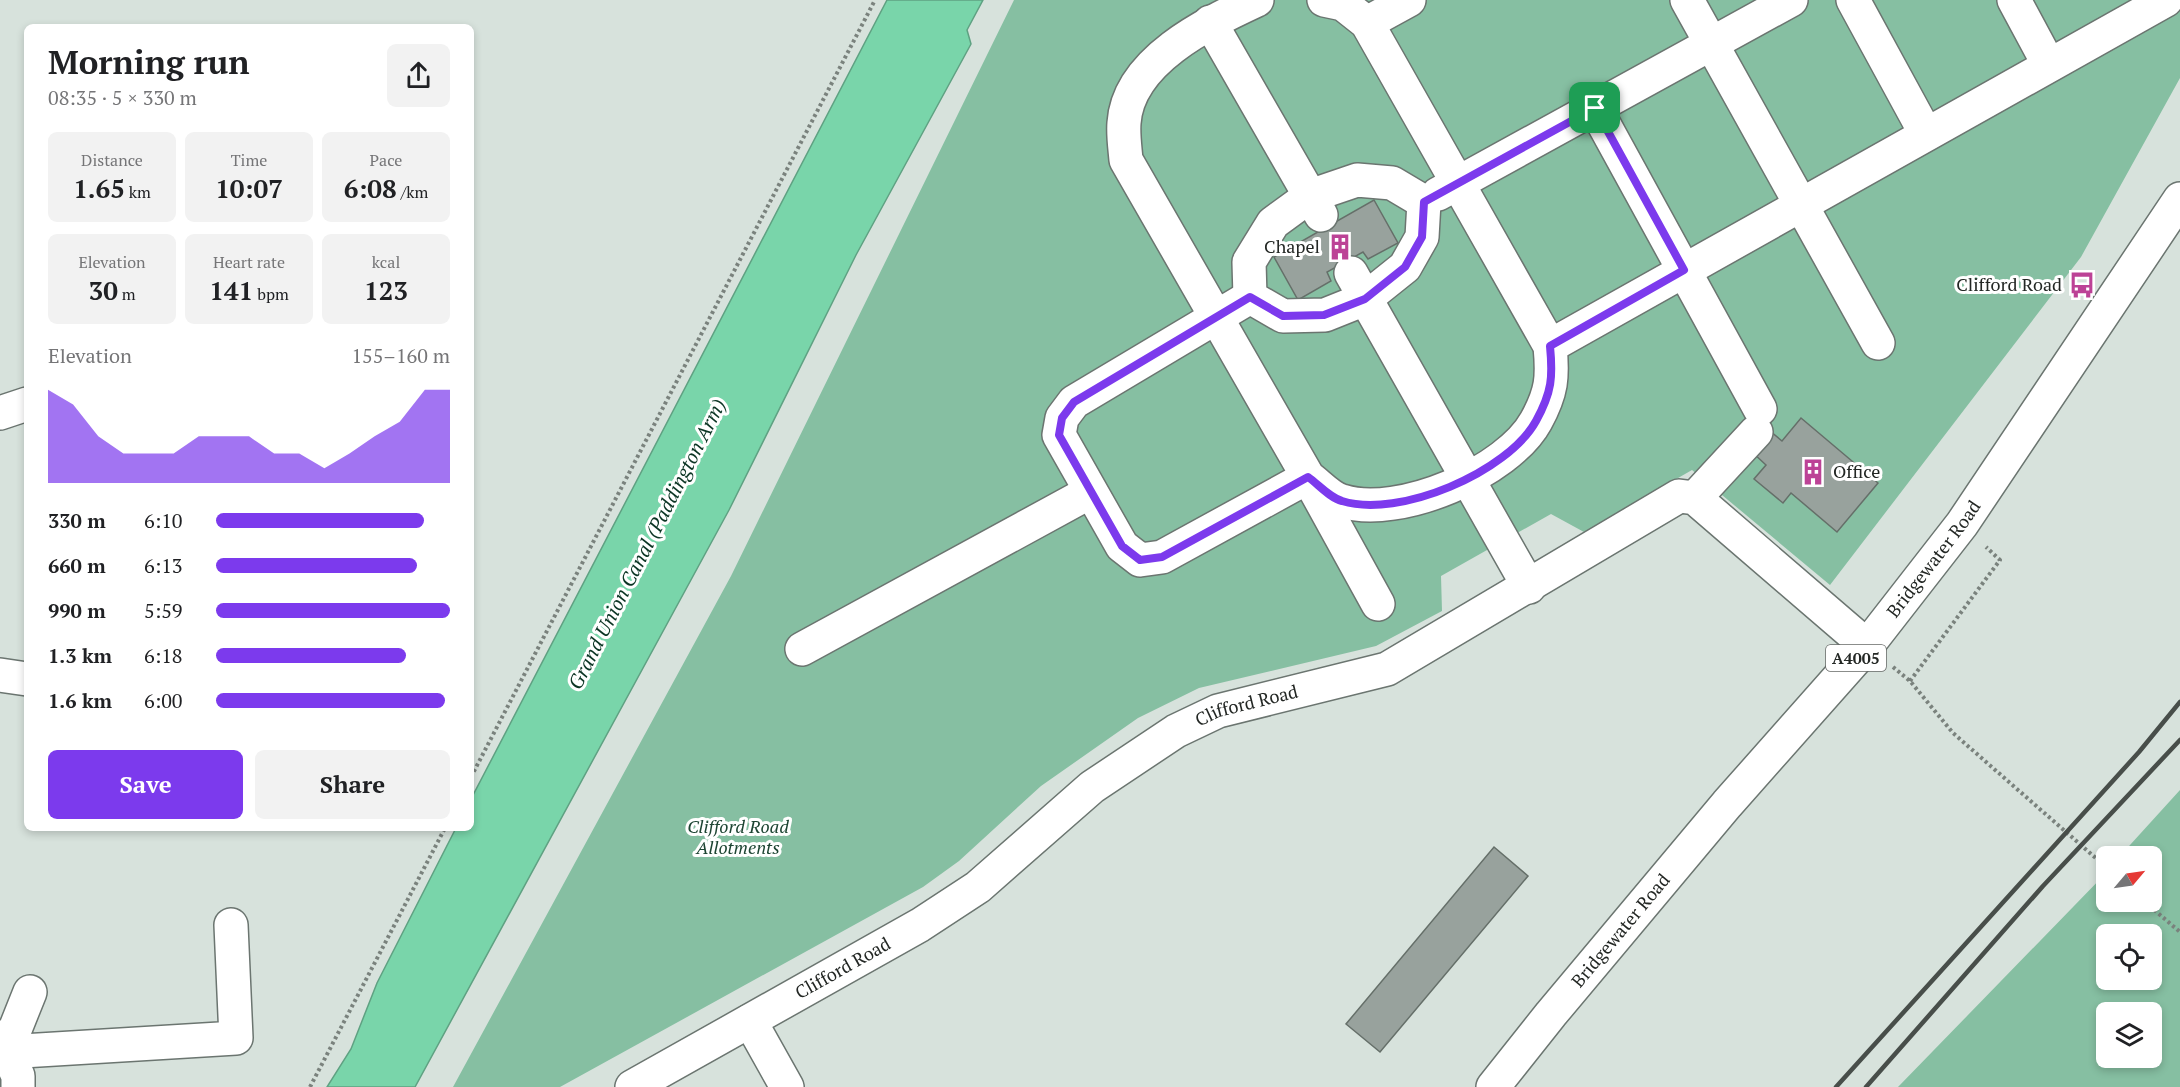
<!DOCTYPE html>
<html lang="en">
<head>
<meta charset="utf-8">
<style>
  body { margin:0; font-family:"PT Serif",serif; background:#f2f2f2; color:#202124; height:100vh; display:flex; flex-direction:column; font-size:22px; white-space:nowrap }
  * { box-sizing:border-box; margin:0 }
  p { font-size:20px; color:#757577 }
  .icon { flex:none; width:33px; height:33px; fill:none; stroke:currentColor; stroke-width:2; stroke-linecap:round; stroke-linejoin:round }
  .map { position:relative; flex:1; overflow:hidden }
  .side { position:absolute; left:24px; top:24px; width:450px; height:807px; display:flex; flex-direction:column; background:#fff; border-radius:9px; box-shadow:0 3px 9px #0003 }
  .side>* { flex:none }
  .needle { width:39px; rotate:61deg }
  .tools { position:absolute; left:2096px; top:846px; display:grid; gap:12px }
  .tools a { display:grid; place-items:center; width:66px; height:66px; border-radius:9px; background:#fff; box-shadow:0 3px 9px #0003; font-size:30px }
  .pin { position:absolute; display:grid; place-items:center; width:51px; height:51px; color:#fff; margin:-26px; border-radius:12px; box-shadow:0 3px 9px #0006 }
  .round { display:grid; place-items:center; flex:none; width:63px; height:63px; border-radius:9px; background:#f2f2f2 }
  .headline { display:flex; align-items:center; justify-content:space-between; height:102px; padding:0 24px }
  h1 { font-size:33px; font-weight:700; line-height:45px }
  .stats { display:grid; grid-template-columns:repeat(3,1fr); gap:9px; height:102px; padding:6px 24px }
  .stats div { display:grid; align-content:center; border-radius:9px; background:#f2f2f2; text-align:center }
  .stats b { font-size:26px; font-weight:700 }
  .stats small { font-size:16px; font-weight:400 }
  .stats p { font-size:16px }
  .chart { height:168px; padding:12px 24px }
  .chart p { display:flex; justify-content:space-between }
  .chart svg { width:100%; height:108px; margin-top:6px; fill:#7c3aed; opacity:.7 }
  .cta { display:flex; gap:12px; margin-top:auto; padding:12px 24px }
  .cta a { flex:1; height:69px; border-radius:9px; background:#7c3aed; color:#fff; font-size:24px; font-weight:700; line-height:69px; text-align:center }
  .cta a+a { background:#f2f2f2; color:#202124 }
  ul { padding:0 24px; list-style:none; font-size:20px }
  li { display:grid; grid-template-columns:96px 72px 1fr; align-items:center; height:45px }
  li i { height:15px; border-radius:8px; background:#7c3aed }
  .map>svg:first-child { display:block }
</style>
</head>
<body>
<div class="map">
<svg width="2180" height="1087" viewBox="0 0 2180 1087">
  <rect width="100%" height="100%" fill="#d7e2dc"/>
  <path fill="#86bfa2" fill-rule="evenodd" d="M1014 0H2180V78L2081 257 1830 585 1692 470 1584 532 1551 514 1441 576 1442 611 1376 646 1199 688 1138 718 1041 786 959 861 923 887 560 1087H453L731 576Z
    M2180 790V1087H1898L2106 873V902H2151V856H2120ZM2106 934H2151V980H2106ZM2106 1012H2151V1058H2106Z"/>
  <path fill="#79d5aa" stroke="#5fa182" stroke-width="1.5" d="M887 0H983L967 30 971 44 856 255 729 510 415 1087H327L351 1049 377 983 456 828H471V799Z"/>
  <path fill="#98a29d" stroke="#656f69" stroke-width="1.5" d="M1374 200 1398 243 1368 259 1363 252 1327 272 1331 281 1298 300 1274 257Z
    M1801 418 1878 483 1837 532 1791 493 1783 503 1754 479 1766 465 1752 452 1770 431 1782 441Z
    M1494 847 1528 876 1380 1052 1346 1024Z"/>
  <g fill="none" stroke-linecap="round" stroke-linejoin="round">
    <g stroke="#6b7570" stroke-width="36">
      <g id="minor">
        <path d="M1257 0C1208 23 1128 60 1124 123 1123 135 1125 148 1126 160L1308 477C1318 484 1330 498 1342 501 1399 519 1508 472 1536 421 1552 392 1553 377 1550 346L1367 23 1343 4 1324 0"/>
        <path d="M1687 0 1878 343"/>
        <path d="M1853 0 1926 134"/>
        <path d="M2014 0 2049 65"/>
        <path d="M1210 22 1321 215"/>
        <path d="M1367 23 1409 0"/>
        <path d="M1595 108 1760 409"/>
        <path d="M1357 180 1392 183 1424 202 1422 237 1405 267 1365 299 1325 315 1283 316 1250 297 1249 262 1273 223 1310 196Z"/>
        <path d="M1438 194 1791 0"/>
        <path d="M1351 273 1529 587"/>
        <path d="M1250 297 1074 402 1062 418 1059 435 1122 546 1140 560 1162 557 1308 477 1378 604"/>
        <path d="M1550 346 2166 0"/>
        <path d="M0 413 27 404"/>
        <path d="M1695 498 1756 432"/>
        <path d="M802 649 1090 492"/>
        <path d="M0 675 27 679"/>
        <path d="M30 992 6 1052 236 1038 231 925"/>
        <path d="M750 1021 787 1087"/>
        <path d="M0 1037 18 1076V1087"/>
        <path id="s1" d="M632 1087 920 925 978 887 1092 787 1176 731 1218 711 1387 669 1679 496 1695 498 1867 646"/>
      </g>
    </g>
    <g stroke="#6b7570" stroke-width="36">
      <g id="major">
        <path id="s2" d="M1493 1087 1551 1014 1727 804 1867 646 1962 524 2180 199"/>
      </g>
    </g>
    <path stroke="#7a827d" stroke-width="4" stroke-dasharray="3 3" stroke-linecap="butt" d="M1893 667 1910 681 1953 733 2106 867
      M1910 681 2000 560 1986 547
      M471 777 875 0
      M2145 902 2180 932
      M310 1087 445 828"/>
    <use href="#minor" stroke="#fff" stroke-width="33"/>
    <use href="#major" stroke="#fff" stroke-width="33"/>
    <path stroke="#484e4a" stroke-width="4.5" d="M1836 1087 2139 752 2180 702
      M1866 1087 2043 886 2180 740"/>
  </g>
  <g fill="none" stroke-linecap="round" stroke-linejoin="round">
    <g stroke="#fff" stroke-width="12">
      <path id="route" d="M1595 108 1684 270 1550 346C1553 377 1552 392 1536 421 1508 472 1399 519 1342 501 1330 498 1318 484 1308 477L1162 557 1140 560 1122 546 1059 435 1062 418 1074 402 1250 297 1283 316 1324 315 1365 299 1405 267 1422 237 1424 202Z"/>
    </g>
    <use href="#route" stroke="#7c3aed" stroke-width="8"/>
  </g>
  <defs>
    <g id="building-bare" transform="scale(2.07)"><path d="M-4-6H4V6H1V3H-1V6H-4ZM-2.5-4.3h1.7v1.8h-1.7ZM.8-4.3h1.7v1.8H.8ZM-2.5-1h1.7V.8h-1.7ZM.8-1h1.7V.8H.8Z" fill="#bc4296" stroke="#fff" stroke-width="2.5" paint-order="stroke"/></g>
    <g id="bus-bare" transform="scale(2.07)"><path d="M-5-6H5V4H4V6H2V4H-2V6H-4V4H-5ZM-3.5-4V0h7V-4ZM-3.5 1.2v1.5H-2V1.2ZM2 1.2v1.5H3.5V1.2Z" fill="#bc4296" stroke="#fff" stroke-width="2.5" paint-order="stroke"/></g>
  </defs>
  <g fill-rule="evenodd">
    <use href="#building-bare" x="1340" y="247"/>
    <use href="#bus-bare" x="2082" y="285"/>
    <use href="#building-bare" x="1813" y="472"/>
  </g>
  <g text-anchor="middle" stroke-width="6" stroke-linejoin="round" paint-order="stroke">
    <rect fill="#fff" stroke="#656866" stroke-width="1.5" x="1826" y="645" width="60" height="26" rx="4.5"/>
    <g font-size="16" font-weight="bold" fill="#232724">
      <text x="1856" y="664">A4005</text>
    </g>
    <g font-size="18" fill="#232724" stroke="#fff" text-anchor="end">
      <text x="1320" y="253">Chapel</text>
      <text x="2062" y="291">Clifford Road</text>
      <text x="1833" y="478" text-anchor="start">Office</text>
    </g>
    <g font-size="18" fill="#232724" stroke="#fff">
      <text dy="6" stroke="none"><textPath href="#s2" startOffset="688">Bridgewater Road</textPath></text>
      <text dy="6" stroke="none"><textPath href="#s1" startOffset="728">Clifford Road</textPath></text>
      <text dy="6" stroke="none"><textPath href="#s2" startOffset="202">Bridgewater Road</textPath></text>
      <text dy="6" stroke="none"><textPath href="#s1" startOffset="242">Clifford Road</textPath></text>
    </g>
    <g font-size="18" font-style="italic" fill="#1c4432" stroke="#fff">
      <text x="738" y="833">Clifford Road<tspan x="738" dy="21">Allotments</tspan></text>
    </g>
    <g font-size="20" font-style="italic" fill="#0b3524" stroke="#fff">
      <text transform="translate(647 544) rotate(-63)" y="7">Grand Union Canal (Paddington Arm)</text>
    </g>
  </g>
</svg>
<div class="tools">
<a><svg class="needle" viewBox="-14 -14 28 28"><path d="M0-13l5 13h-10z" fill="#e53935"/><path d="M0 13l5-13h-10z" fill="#757577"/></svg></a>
<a><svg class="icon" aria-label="locate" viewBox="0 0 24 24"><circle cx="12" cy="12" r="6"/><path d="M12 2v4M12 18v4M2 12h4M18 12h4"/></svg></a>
<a><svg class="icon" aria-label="layers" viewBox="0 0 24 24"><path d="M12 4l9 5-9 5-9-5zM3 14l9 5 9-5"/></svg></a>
</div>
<div class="pin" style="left:1595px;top:108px;background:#1e9e55"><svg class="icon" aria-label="arrive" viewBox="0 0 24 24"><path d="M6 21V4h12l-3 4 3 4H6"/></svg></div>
<section class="side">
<div class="headline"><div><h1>Morning run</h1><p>08:35 · 5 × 330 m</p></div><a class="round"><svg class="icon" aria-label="share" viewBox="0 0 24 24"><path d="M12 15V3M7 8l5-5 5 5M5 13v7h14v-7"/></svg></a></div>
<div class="stats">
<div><p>Distance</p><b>1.65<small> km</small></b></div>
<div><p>Time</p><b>10:07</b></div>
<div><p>Pace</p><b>6:08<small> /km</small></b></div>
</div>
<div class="stats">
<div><p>Elevation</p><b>30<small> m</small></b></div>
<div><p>Heart rate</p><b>141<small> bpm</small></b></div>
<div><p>kcal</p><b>123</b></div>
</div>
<div class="chart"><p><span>Elevation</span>155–160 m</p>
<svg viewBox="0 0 160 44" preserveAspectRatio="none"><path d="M0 44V6L10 12L20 25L30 32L40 32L50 32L60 25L70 25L80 25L90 32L100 32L110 38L120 32L130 25L140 19L150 6L160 6V44z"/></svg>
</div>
<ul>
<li><b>330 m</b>6:10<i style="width:89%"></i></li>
<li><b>660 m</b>6:13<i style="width:86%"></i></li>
<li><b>990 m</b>5:59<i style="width:100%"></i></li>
<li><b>1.3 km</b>6:18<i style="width:81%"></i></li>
<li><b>1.6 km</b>6:00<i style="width:98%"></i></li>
</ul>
<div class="cta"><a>Save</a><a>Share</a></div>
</section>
</div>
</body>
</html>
